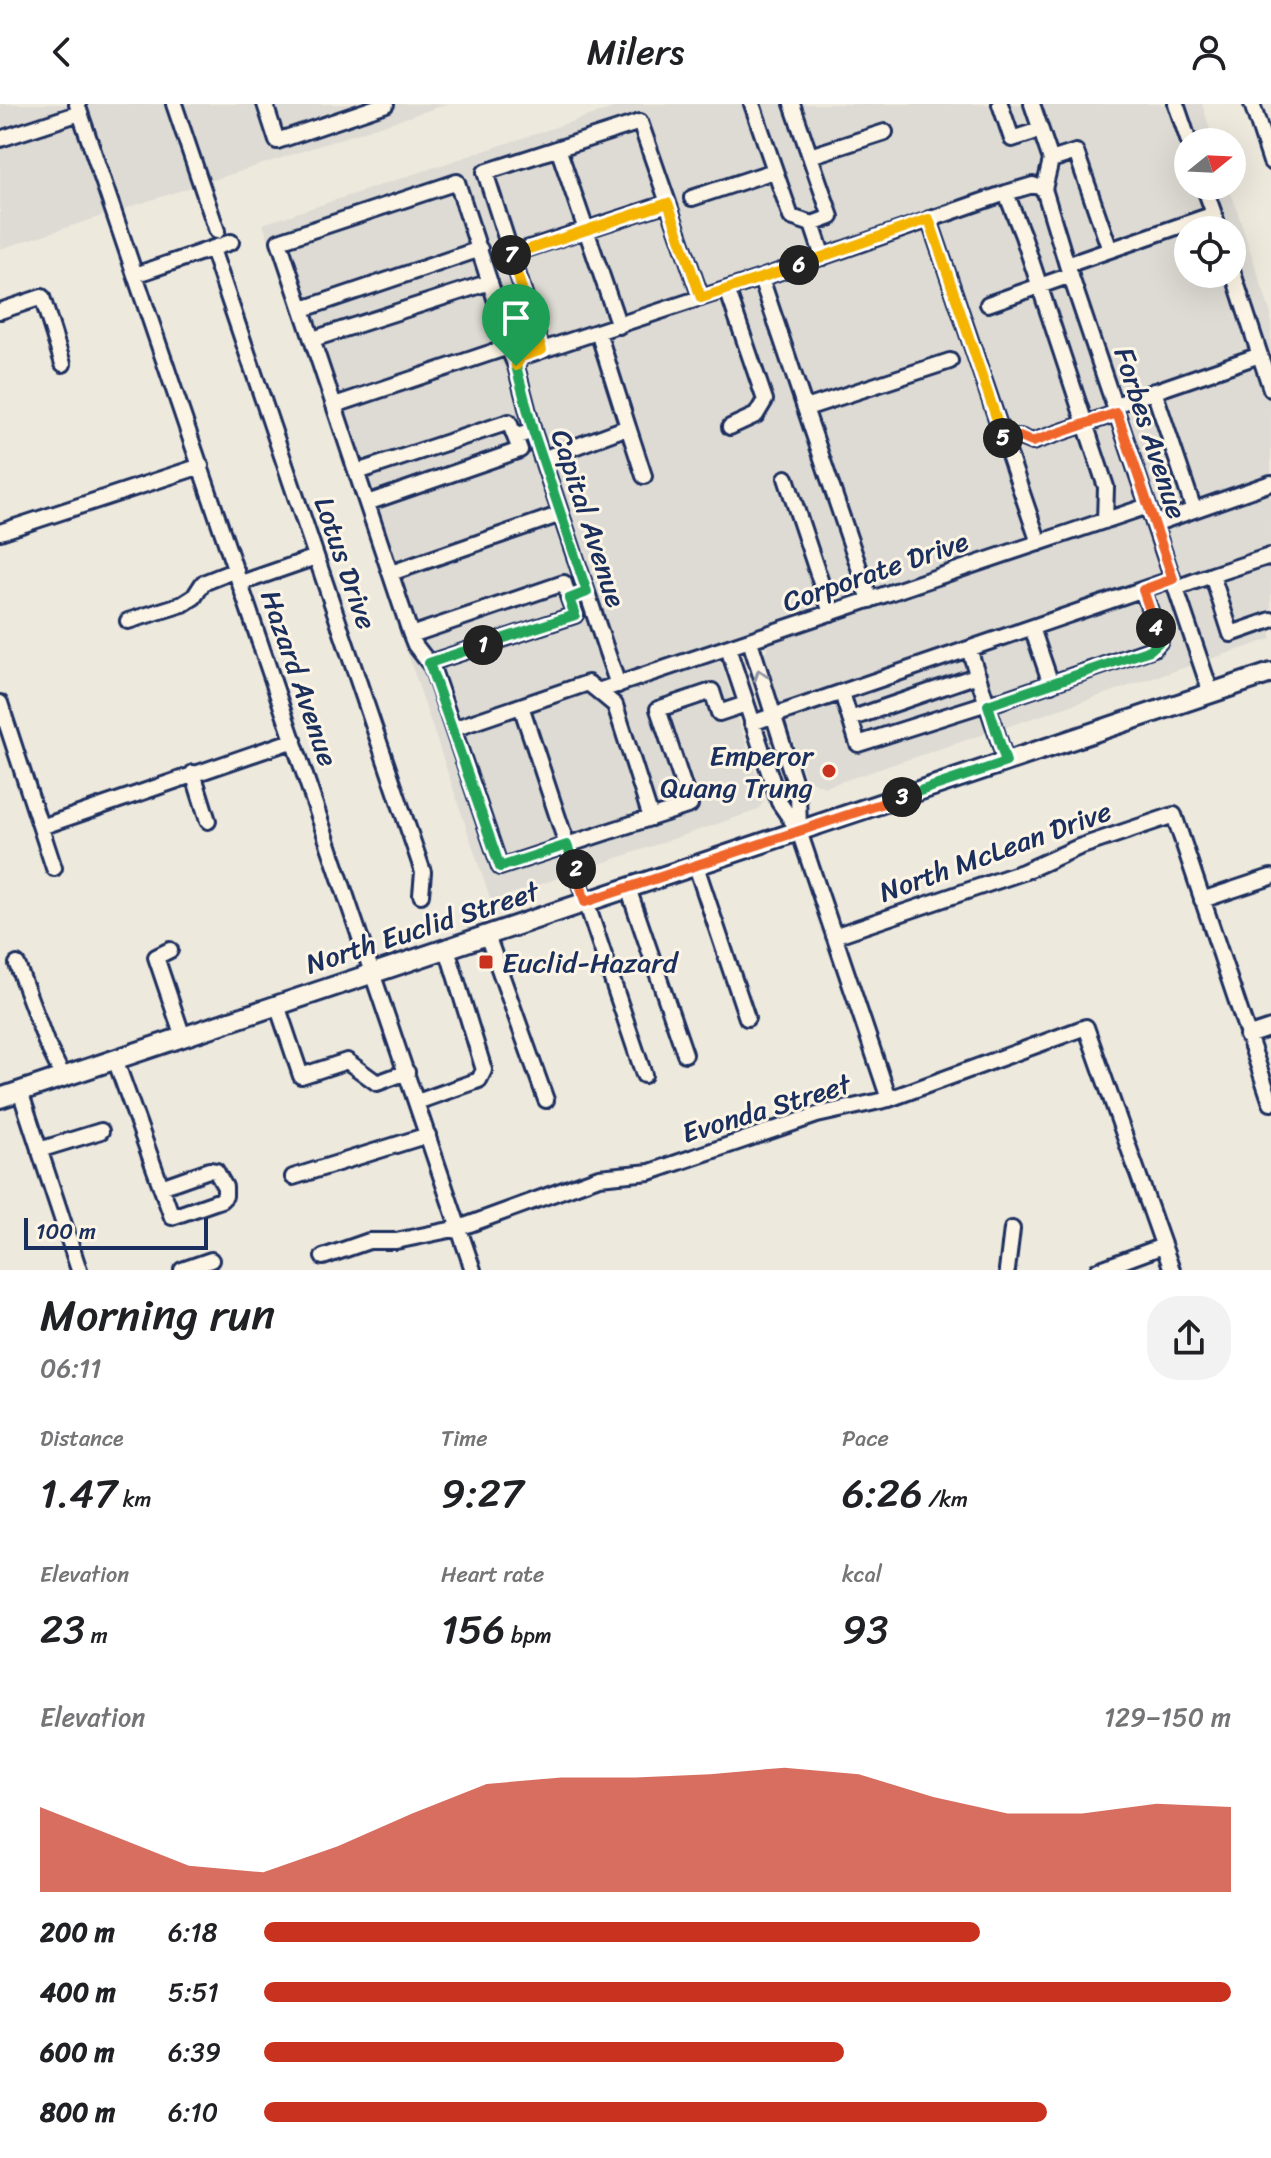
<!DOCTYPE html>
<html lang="en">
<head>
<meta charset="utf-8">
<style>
  body { margin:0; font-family:Sriracha,sans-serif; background:#f2f2f2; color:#202124; height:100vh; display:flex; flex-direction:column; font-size:30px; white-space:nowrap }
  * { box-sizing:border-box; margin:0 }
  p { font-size:26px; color:#757577 }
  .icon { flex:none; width:44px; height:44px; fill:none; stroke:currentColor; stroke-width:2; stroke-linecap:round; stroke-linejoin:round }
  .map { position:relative; height:1166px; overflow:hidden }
  .details { display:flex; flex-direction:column; background:#fff; flex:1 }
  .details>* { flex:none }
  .needle { width:52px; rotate:72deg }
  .controls { position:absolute; left:1174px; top:24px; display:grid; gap:16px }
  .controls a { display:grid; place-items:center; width:72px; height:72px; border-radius:50%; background:#fff; box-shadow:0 8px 32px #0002; font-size:40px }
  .scale { position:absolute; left:24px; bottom:20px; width:184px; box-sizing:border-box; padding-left:8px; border:4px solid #1b2f5e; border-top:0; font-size:22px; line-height:28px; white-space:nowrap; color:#1b2f5e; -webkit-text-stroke:6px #fcf5e5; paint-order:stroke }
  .pin { position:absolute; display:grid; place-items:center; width:68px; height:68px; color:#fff; margin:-82px -34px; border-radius:50% 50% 50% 0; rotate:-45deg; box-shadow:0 0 8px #0007 }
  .pin .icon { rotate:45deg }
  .km { position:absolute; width:40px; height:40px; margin:-20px; border-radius:50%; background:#222; color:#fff; font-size:22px; line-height:40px; text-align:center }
  .round { display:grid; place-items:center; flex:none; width:84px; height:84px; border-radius:32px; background:#f2f2f2 }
  .headline { display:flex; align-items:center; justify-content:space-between; height:136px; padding:0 40px }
  h1 { font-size:44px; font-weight:600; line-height:60px }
  .stats { display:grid; grid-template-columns:repeat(3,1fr); gap:12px; height:136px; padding:8px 40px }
  .stats div { display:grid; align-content:center }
  .stats b { font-size:40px; font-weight:600 }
  .stats small { font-size:22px; font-weight:400 }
  .stats p { font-size:22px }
  .chart { height:224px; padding:16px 40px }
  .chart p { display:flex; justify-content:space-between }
  .chart svg { width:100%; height:144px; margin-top:8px; fill:#c8321e; opacity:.7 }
  ul { padding:0 40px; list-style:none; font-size:26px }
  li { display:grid; grid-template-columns:128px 96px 1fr; align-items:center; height:60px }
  li i { height:20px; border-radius:10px; background:#c8321e }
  header { display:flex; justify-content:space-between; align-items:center; height:104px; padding:0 40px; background:#fff; font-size:36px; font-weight:600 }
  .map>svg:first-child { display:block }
</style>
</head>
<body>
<header><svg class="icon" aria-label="back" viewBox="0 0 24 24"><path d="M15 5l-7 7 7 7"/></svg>Milers<svg class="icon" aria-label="person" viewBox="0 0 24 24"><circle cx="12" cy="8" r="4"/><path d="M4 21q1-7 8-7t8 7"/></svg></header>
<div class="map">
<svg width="1271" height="1166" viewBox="0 0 1271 1166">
  <rect width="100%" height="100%" fill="#eee9dd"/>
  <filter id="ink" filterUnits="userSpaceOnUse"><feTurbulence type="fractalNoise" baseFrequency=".0125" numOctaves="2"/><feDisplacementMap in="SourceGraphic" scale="16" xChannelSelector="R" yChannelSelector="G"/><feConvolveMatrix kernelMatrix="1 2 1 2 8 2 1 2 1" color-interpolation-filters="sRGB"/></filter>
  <g filter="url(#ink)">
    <path fill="#dedbd4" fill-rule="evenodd" d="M0 0H448L0 145Z
      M625 0H1202L1214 38H1188V82H1229L1271 210V535L825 683 806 675 764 550 769 541 721 558 764 697 758 706 491 797 263 120ZM1188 126H1232V170H1188Z"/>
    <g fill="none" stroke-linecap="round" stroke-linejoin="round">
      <g stroke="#1b2f5e" stroke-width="20">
        <path id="minor" d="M77 0 473 1166
          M174 0 217 127
          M265 0 277 37 386 0
          M752 0 791 113 812 120 831 113 792 0
          M1000 0 1012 35 1040 26
          M1032 0 1051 56 1044 85 1067 161 1211 589
          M1176 0 1189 38
          M1252 0 1271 58
          M0 35 80 9
          M558 44 619 222
          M810 52 885 28
          M1051 56 1076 48 1110 146 1214 110 1204 82
          M1006 89 1023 132 1106 383 1105 417
          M692 94 774 67
          M1214 110 1219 126
          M929 115 1039 439
          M812 120 823 153
          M212 145 423 768 421 791
          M511 150 668 99
          M1067 161 1110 146
          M1232 166 1271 285
          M135 171 231 138
          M761 174 870 496
          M727 185 765 296 756 311 730 323
          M988 200 1071 171
          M303 205 480 145
          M0 207 42 193 63 260
          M598 228 628 323
          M313 235 490 178
          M542 246 485 68 640 18 701 194
          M516 262 521 253 761 174 1006 89 1033 81 1044 85
          M1154 287 1194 406
          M335 301 508 243
          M1115 301 1260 251
          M806 304 950 257
          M1004 337 1020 333 1032 338 1117 309
          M542 355 628 323 644 372
          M357 368 509 318 515 333 533 327
          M786 374 831 509
          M367 399 520 346 515 333
          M1154 420 1271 379
          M0 428 201 362
          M391 469 561 410
          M1212 471 1270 452 1271 454
          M241 479 316 453
          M1176 484 1212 471 1231 530 1271 516
          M128 517 183 500 194 493 203 479 236 466
          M1032 524 1051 580
          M411 531 564 479 569 495 587 488
          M750 537 798 689 799 727
          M728 544 779 698 799 727 889 995
          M969 545 1006 658
          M429 559 575 511 569 495
          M618 581 533 327 516 262 508 243 505 225 457 78 279 137 411 531 415 541 432 563 500 763 567 741 644 971
          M842 589 858 640 987 599
          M0 599 54 764
          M988 601 1154 544 1160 537 1143 486
          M521 602 567 741 690 701 658 605 712 587 719 609 746 600
          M850 615 978 571
          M752 619 1173 475
          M453 625 588 579 598 587
          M193 669 208 717
          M651 714 615 601 598 587 1148 402
          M41 723 294 636
          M696 762 747 914
          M628 784 685 950
          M1202 796 1271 773
          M487 831 546 996
          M834 832 1023 768 1079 743 1174 711 1271 999
          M170 846 156 853 183 933
          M17 860 46 938 63 973
          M277 901 301 972 347 957 377 979 407 968
          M1247 932 1271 924
          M115 955 172 1113 221 1096 225 1092V1083L216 1067 209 1066 161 1083
          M20 987 79 1166
          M417 998 479 976 484 966 447 845
          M39 1046 101 1027
          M293 1073 428 1031
          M323 1153 369 1137H396L459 1124 599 1073 650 1068 817 1011 889 995 1086 923 1172 1166
          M182 1166 211 1156
          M1007 1166 1012 1125
          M1098 1166 1163 1142"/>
      </g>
      <g stroke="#1b2f5e" stroke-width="24">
        <path id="major" d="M0 994 1271 569"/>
      </g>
      <use href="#minor" stroke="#fcf5e5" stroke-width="14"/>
      <use href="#major" stroke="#fcf5e5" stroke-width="18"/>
    </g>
    <defs><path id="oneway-chevron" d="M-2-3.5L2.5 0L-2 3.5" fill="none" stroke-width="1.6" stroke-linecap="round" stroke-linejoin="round" transform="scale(2)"/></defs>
    <use stroke="#8c92a2" href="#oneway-chevron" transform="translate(760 571) rotate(-108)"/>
  </g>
  <g fill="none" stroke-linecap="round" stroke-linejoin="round" filter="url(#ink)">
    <g stroke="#fff" stroke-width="16">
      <path id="split-1" d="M483 541 575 511 569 495 587 488 533 327 516 262"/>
    </g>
    <g stroke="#fff" stroke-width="16">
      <path id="split-2" d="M483 541 429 559 500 763 567 741 576 765"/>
    </g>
    <g stroke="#fff" stroke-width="16">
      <path id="split-3" d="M576 765 585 798 902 693"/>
    </g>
    <g stroke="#fff" stroke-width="16">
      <path id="split-4" d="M902 693 1006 658 988 601 1150 546 1160 537 1156 524"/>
    </g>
    <g stroke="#fff" stroke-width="16">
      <path id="split-5" d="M1003 334 1004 337 1020 333 1032 338 1117 309 1173 475 1143 486 1156 524"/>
    </g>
    <g stroke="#fff" stroke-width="16">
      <path id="split-6" d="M799 161 929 115 1003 334"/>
    </g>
    <g stroke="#fff" stroke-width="16">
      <path id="split-7" d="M511 151 668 99 701 194 799 161"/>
    </g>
    <g stroke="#fff" stroke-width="16">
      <path id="split-8" d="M511 151 542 246 521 253 516 262"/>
    </g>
    <use href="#split-1" stroke="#22a559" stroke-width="10"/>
    <use href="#split-2" stroke="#22a559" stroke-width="10"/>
    <use href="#split-3" stroke="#f0652b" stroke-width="10"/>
    <use href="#split-4" stroke="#22a559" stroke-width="10"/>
    <use href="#split-5" stroke="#f0652b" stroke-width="10"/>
    <use href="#split-6" stroke="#f5b400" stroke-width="10"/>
    <use href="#split-7" stroke="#f5b400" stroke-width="10"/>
    <use href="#split-8" stroke="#f5b400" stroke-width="10"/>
  </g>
  <g fill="#c8321e" stroke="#fcf5e5" stroke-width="3">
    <circle cx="829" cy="667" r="8"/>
    <rect x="478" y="850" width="16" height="16" rx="4"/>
  </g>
  <g text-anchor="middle" stroke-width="6" stroke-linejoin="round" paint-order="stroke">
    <g font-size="28" fill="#1b2f5e" stroke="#fcf5e5">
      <text transform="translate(1151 329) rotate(72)" y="10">Forbes Avenue</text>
      <text transform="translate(589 414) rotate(72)" y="10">Capital Avenue</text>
      <text transform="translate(346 459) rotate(71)" y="10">Lotus Drive</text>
      <text transform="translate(875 467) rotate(-19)" y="10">Corporate Drive</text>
      <text transform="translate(300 574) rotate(71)" y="10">Hazard Avenue</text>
      <text transform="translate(995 747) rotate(-20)" y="10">North McLean Drive</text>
      <text transform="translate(422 823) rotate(-18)" y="10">North Euclid Street</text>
      <text transform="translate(766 1004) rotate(-17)" y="10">Evonda Street</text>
    </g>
    <g font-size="28" fill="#1b2f5e" stroke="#fcf5e5" text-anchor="end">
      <text x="813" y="661">Emperor<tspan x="813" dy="32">Quang Trung</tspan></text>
      <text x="502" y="868" text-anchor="start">Euclid-Hazard</text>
    </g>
  </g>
</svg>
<div class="controls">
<a><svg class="needle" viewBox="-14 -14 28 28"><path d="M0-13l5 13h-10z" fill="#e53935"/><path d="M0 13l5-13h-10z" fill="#757577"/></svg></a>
<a><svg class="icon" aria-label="locate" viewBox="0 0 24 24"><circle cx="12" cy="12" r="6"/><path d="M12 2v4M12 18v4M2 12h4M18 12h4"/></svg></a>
</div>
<div class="scale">100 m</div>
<div class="pin" style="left:516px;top:262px;background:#1e9e55"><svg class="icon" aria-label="arrive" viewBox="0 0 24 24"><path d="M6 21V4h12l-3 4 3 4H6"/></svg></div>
<b class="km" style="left:483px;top:541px">1</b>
<b class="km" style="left:576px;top:765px">2</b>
<b class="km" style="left:902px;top:693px">3</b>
<b class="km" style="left:1156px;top:524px">4</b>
<b class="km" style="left:1003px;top:334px">5</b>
<b class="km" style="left:799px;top:161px">6</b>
<b class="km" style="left:511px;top:151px">7</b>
</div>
<section class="details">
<div class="headline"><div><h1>Morning run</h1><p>06:11</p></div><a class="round"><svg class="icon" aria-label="share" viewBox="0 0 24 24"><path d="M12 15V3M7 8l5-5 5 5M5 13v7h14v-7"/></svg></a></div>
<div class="stats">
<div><p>Distance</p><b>1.47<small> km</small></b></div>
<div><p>Time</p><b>9:27</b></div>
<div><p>Pace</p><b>6:26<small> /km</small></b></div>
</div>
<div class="stats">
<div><p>Elevation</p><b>23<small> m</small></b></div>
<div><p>Heart rate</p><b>156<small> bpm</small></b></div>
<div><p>kcal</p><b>93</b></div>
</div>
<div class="chart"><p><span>Elevation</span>129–150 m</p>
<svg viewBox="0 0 160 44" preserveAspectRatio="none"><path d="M0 44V18L10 27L20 36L30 38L40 30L50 20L60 11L70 9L80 9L90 8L100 6L110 8L120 15L130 20L140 20L150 17L160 18V44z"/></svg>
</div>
<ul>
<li><b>200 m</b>6:18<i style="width:74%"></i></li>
<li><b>400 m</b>5:51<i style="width:100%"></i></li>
<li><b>600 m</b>6:39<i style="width:60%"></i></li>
<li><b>800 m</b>6:10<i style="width:81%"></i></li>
</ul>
</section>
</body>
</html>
